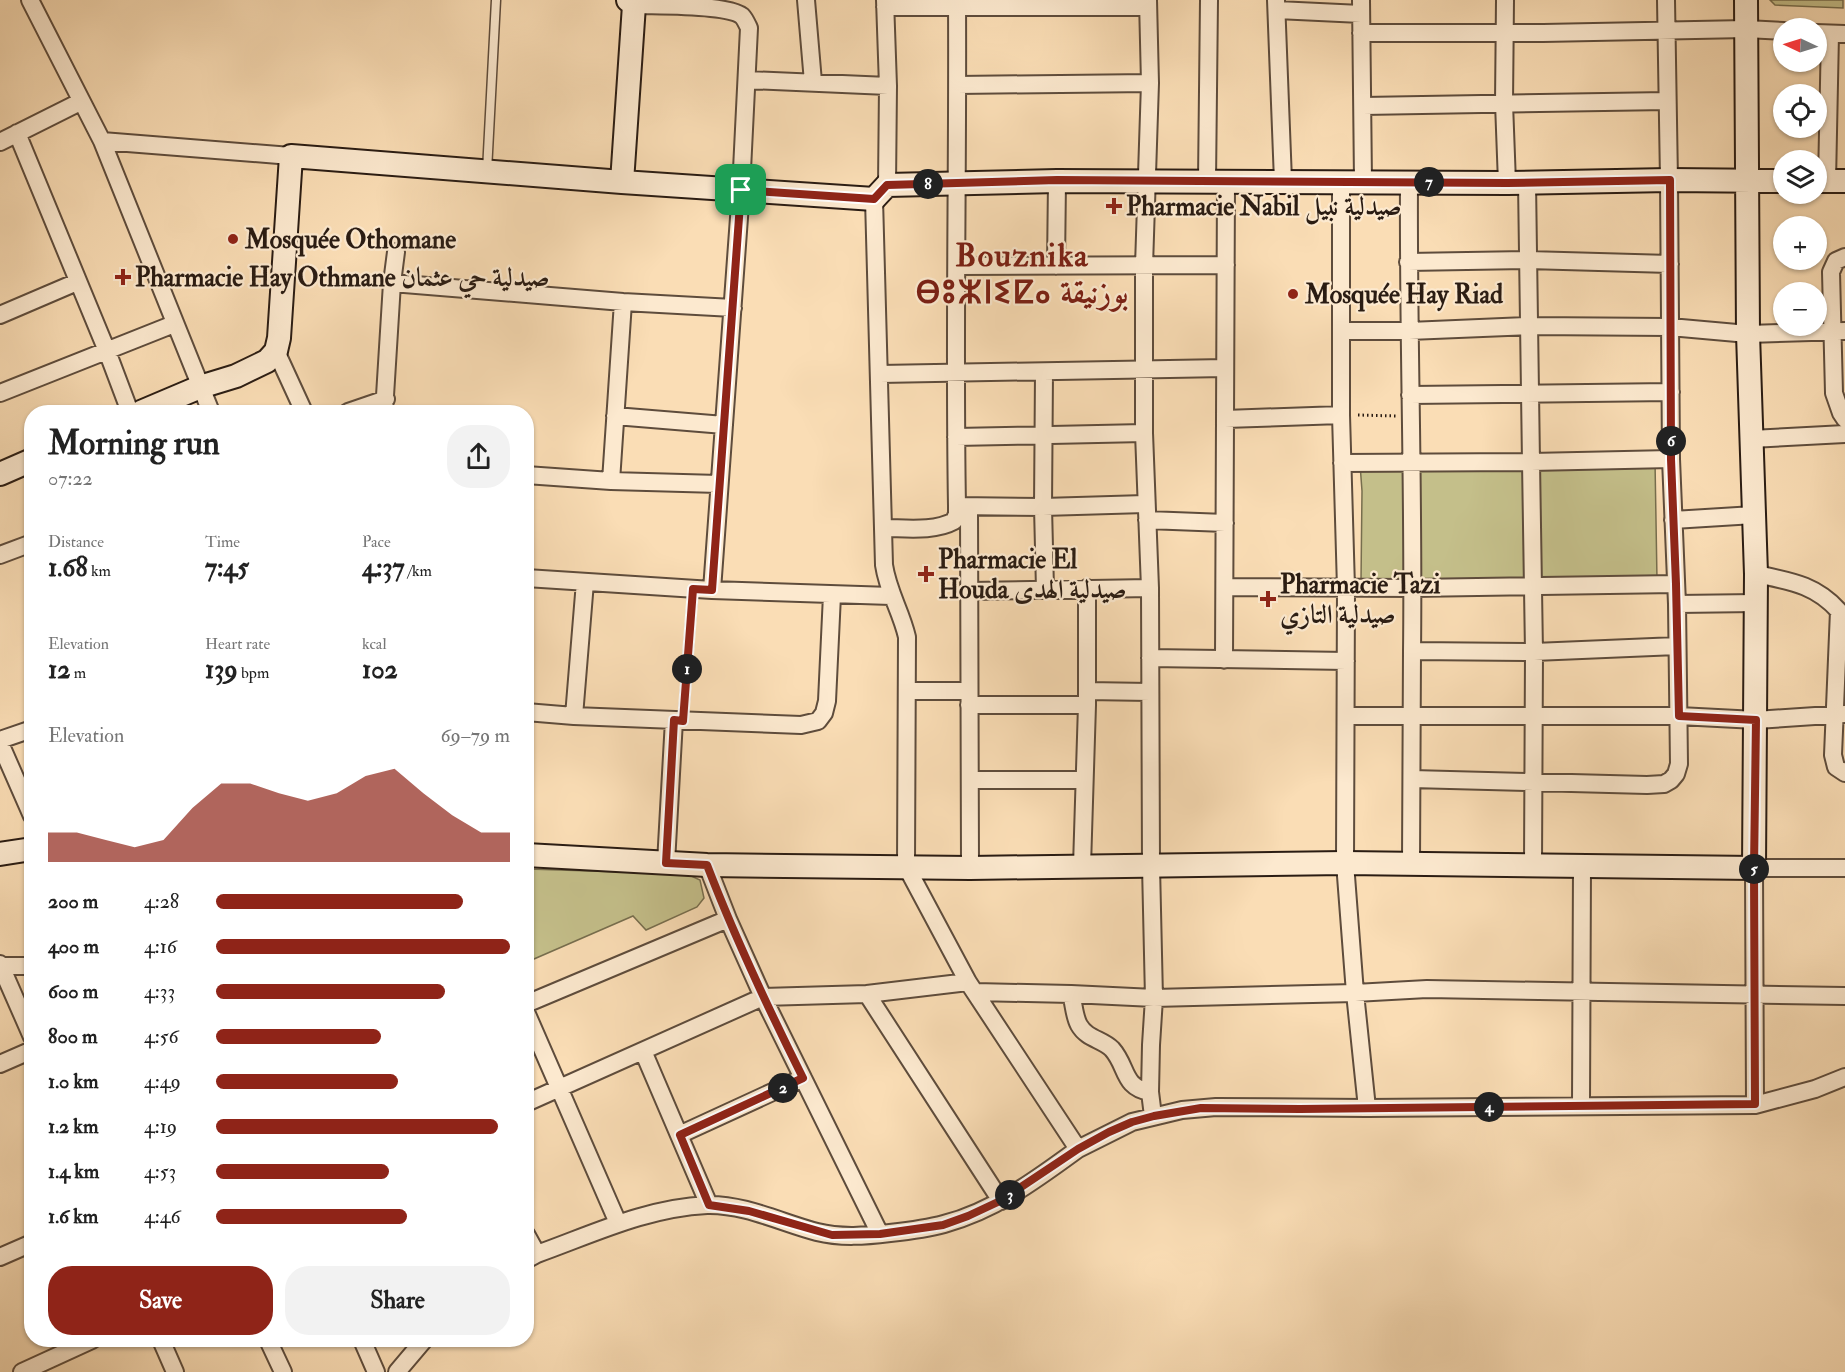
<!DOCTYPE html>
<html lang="en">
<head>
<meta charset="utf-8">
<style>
  body { margin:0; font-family:"IM FELL Double Pica",Amiri,"Noto Sans Tifinagh",serif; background:#f2f2f2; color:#222; height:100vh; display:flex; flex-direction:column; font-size:22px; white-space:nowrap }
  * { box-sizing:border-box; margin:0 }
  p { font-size:20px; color:#767676 }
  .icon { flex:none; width:33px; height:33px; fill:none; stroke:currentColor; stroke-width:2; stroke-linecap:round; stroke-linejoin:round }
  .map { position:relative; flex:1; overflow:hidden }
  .details { position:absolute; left:24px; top:405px; width:510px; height:942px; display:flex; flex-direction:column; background:#fff; border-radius:24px; box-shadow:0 2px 4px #0004 }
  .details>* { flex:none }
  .needle { width:39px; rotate:274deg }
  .buttons { position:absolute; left:1773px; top:18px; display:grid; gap:12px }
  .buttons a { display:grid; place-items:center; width:54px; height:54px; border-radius:50%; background:#fff; box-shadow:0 2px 4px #0004; font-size:30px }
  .pin { position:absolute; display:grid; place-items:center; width:51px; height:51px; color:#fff; margin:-26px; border-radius:12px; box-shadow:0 3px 9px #0006 }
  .km { position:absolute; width:30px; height:30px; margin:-15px; border-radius:50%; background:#222; color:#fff; font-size:16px; line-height:30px; text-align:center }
  .round { display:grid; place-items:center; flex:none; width:63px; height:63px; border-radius:24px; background:#f2f2f2 }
  .summary { display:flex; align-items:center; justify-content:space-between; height:102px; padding:0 24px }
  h1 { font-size:33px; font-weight:700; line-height:45px }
  .metrics { display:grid; grid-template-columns:repeat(3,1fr); gap:9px; height:102px; padding:6px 24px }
  .metrics div { display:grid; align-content:center }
  .metrics b { font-size:26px; font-weight:700 }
  .metrics small { font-size:16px; font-weight:400 }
  .metrics p { font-size:16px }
  .chart { height:168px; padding:12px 24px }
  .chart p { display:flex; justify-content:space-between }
  .chart svg { width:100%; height:108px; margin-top:6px; fill:#8f2418; opacity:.7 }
  .button { display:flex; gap:12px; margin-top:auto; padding:12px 24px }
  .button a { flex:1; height:69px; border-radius:24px; background:#8f2418; color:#fff; font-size:24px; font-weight:700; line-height:69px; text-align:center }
  .button a+a { background:#f2f2f2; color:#222 }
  ul { padding:0 24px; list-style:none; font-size:20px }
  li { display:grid; grid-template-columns:96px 72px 1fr; align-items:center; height:45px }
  li i { height:15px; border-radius:8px; background:#8f2418 }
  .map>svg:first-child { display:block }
</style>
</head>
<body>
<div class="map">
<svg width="1845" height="1372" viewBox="0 0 1845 1372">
  <rect width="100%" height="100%" fill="#faddb5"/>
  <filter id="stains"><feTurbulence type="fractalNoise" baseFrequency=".00333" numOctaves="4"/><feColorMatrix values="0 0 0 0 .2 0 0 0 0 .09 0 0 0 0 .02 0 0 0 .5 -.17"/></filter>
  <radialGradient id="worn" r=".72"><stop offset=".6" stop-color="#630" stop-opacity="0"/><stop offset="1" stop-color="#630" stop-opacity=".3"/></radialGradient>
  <path fill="#c4bf8a" stroke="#776e4e" stroke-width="1.5" d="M1770 0H1843V8L1775 5Z
    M1655 461 1657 580 1361 581 1362 491 1360 464Z
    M527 869 687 874 700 880 704 898 697 907 646 930 633 916 527 962Z"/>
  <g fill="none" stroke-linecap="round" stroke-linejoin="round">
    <g stroke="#5e4c3c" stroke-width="11">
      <path id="lane" d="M487 171 496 0
        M683 721 693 589"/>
    </g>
    <g stroke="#5e4c3c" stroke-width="20">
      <path id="street" d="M30 0 102 141 211 412
        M806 0 813 82
        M885 0 888 86 887 185
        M957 0C958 169 954 337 957 506
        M1148 0 1150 83 1144 266V433L1150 588 1151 866 1154 998 1151 1045 1150 1092 1153 1116
        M1276 0 1283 181
        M1361 0 1363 181
        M1505 0 1504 103 1507 183
        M634 5C656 6 726 4 742 16 745 19 747 24 749 28L741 190 712 590
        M885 7H1148
        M1277 10 1361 14
        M1361 33H1543L1746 29 1784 31
        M1816 33 1845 34
        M748 80 888 86
        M957 85 1150 83
        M1363 106 1667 101
        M17 133 107 351 130 412
        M102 141 291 156
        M0 142 80 102
        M1207 181 1209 0
        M1341 181V415L1346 588 1345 863 1355 993 1367 1108 1755 1105
        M1827 181 1830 34
        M1409 182C1408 338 1414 494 1412 651
        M1845 257 1836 261 1831 272 1834 393 1841 413 1845 419
        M1408 262 1528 260 1670 264
        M957 266 1226 265
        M1056 266 1057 181
        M392 283 623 302 733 308
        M0 315 77 282
        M1342 331H1409L1529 326 1670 327 1748 334 1845 331
        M276 351 304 412
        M1044 372 1043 507 1045 589
        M880 374 1225 368
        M0 393 174 324
        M1410 395 1671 392
        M348 412 386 399
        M384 412 392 283 396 252
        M615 416 724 425
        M1225 419 1341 415
        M956 437 1144 433
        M1751 439 1845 434
        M1342 463 1531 462 1527 182
        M526 475 611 481 719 484
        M611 481 623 302
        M969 507 970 868
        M1147 520 1225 523
        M1673 520 1754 515
        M883 528C905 528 934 532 954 521L957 514V506L1043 507 1145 504
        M0 555 32 543
        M1756 574C1789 581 1815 584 1839 611L1833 755 1836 767 1845 773
        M526 578 712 590 891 596
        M1226 587 1413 588 1676 584
        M970 591 1150 588
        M1677 604 1756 603
        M1150 658 1346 661
        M1224 660 1226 182
        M907 691H969
        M1087 691 1150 692
        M969 705H1087
        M526 712 574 716 801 725 818 721 824 713 827 701 832 595
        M574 716 585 582
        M1346 716H1679L1756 720 1845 714
        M0 740 32 729
        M0 743 32 816
        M1412 779 1647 785 1664 784 1671 780 1676 774 1679 764 1677 604 1671 459 1669 180 1666 0
        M970 780H1084
        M666 863 674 720
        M1411 864 1412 651 1534 652 1677 646
        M1533 865 1534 652 1531 462 1671 459
        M1082 866 1087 705V588
        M1845 868H1754L1755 1105 1815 1089 1845 1077
        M728 919 763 997 880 1234
        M0 964 32 1037
        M1 966H32
        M975 992 1071 994 1154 998 1355 993 1427 989 1845 996
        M867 994 968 982
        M1071 994C1074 1004 1074 1016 1079 1025 1087 1039 1102 1039 1112 1049 1128 1067 1122 1087 1150 1092
        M526 1004 728 919 707 865
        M526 1012 618 1223
        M643 1051 709 1205
        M0 1064 32 1050
        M526 1103 763 997 867 994 1001 1201
        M1581 1106 1582 866
        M679 1135 803 1078
        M1078 1149 1132 1122 1182 1110 1216 1107 1367 1108
        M526 1234 537 1254
        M0 1257 32 1243
        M526 1260 537 1254C593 1234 646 1208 707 1205 745 1204 782 1223 817 1232 841 1238 866 1236 890 1233 908 1231 926 1229 944 1224 994 1211 1037 1179 1078 1149L968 982 906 866 907 637C901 611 888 592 884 565L874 199
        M161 1340 175 1372
        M268 1340 283 1372
        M362 1340 376 1372
        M22 1372 92 1340
        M397 1372 424 1340"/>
    </g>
    <g stroke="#2a1c13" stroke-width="26">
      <path id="secondary" d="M1816 181H1845
        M622 182 634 5 628 0
        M141 412 200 387 236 376 267 361 276 351 279 338 291 156 622 182 874 199 887 185 1057 181 1507 183 1669 180 1784 181
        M0 474 32 460
        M0 854 32 849
        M526 855 707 865 970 868 1345 863 1754 868 1756 574 1748 334 1746 0"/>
    </g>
    <path stroke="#2a1c13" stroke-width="3" stroke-dasharray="1.5 3" stroke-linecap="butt" d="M1358 415 1396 416"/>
    <use href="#lane" stroke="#fce9cf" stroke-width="8"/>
    <use href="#street" stroke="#fce9cf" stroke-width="16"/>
    <use href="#secondary" stroke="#fce9cf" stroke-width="22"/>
  </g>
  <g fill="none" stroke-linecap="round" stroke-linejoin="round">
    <g stroke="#fff" stroke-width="12">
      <path id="route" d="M1057 180 1507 183 1670 180 1671 459 1676 584 1679 716 1756 720 1754 868 1755 1104 1300 1109 1201 1108 1154 1116 1132 1122 1109 1132 1078 1149 1000 1201 968 1216 943 1225 880 1234 832 1235 749 1211 709 1205 680 1135 803 1078C768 1008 735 938 707 865L666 863 674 720 683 721 693 589 712 590 741 190 874 199 887 185Z"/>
    </g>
    <use href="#route" stroke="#8f2418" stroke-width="8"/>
  </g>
  <g fill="#8f2418" stroke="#fce9cf" stroke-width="2">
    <path d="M1111 197h6v6h6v6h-6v6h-6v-6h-6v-6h6z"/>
    <circle cx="233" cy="239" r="6"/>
    <path d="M120 268h6v6h6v6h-6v6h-6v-6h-6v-6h6z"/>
    <circle cx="1293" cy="294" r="6"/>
    <path d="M923 565h6v6h6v6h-6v6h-6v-6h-6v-6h6z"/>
    <path d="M1265 590h6v6h6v6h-6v6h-6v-6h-6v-6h6z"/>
  </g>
  <g text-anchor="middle" stroke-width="4.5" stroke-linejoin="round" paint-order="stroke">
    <g font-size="26" font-weight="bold" fill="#2a1c13" stroke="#fce9cf" text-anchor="start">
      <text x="1126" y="215">Pharmacie Nabil صيدلية نبيل</text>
      <text x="245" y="248">Mosquée Othomane</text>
      <text x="135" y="286">Pharmacie Hay Othmane صيدلية حي عثمان</text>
      <text x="1305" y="303">Mosquée Hay Riad</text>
      <text x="938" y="568">Pharmacie El<tspan x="938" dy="30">Houda صيدلية الهدى</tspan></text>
      <text x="1280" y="593">Pharmacie Tazi<tspan x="1280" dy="30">صيدلية التازي</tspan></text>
    </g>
    <g font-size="32" font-weight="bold" letter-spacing="1.5" fill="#7a1f14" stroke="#fce9cf">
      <text x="1022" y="266">Bouznika<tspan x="1022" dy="37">ⴱⵓⵣⵏⵉⵇⴰ بوزنيقة</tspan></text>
    </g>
  </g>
  <rect width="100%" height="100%" filter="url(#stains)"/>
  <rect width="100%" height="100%" fill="url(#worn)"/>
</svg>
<div class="buttons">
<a><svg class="needle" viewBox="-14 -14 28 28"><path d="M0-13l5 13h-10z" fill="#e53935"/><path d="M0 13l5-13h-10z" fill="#767676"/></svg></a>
<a><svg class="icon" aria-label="locate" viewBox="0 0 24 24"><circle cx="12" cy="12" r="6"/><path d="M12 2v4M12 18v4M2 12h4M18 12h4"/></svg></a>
<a><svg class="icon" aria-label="layers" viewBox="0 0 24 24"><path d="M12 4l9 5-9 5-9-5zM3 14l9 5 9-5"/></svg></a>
<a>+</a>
<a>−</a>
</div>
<div class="pin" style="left:741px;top:190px;background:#1e9e55"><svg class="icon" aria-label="arrive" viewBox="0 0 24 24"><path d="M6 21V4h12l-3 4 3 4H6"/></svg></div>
<b class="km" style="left:687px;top:669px">1</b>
<b class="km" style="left:783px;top:1088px">2</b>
<b class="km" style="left:1010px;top:1195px">3</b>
<b class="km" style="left:1489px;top:1107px">4</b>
<b class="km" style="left:1754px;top:869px">5</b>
<b class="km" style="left:1671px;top:441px">6</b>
<b class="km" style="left:1429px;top:182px">7</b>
<b class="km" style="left:928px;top:184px">8</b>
<section class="details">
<div class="summary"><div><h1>Morning run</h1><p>07:22</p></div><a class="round"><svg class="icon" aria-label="share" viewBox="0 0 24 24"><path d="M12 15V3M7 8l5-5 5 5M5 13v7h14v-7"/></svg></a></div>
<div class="metrics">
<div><p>Distance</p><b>1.68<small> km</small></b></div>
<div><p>Time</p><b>7:45</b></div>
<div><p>Pace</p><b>4:37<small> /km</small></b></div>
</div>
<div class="metrics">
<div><p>Elevation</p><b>12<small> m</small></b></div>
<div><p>Heart rate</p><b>139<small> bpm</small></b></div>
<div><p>kcal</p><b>102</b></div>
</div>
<div class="chart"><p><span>Elevation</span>69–79 m</p>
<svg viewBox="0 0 160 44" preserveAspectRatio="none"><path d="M0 44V32L10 32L20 35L30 38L40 35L50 22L60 12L70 12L80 16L90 19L100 16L110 9L120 6L130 16L140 25L150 32L160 32V44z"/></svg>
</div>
<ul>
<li><b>200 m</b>4:28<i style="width:84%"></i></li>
<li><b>400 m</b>4:16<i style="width:100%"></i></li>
<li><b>600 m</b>4:33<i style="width:78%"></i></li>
<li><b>800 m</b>4:56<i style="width:56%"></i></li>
<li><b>1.0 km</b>4:49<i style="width:62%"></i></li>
<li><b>1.2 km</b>4:19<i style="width:96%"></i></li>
<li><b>1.4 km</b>4:53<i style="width:59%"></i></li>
<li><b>1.6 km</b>4:46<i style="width:65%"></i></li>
</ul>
<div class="button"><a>Save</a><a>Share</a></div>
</section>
</div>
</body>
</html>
